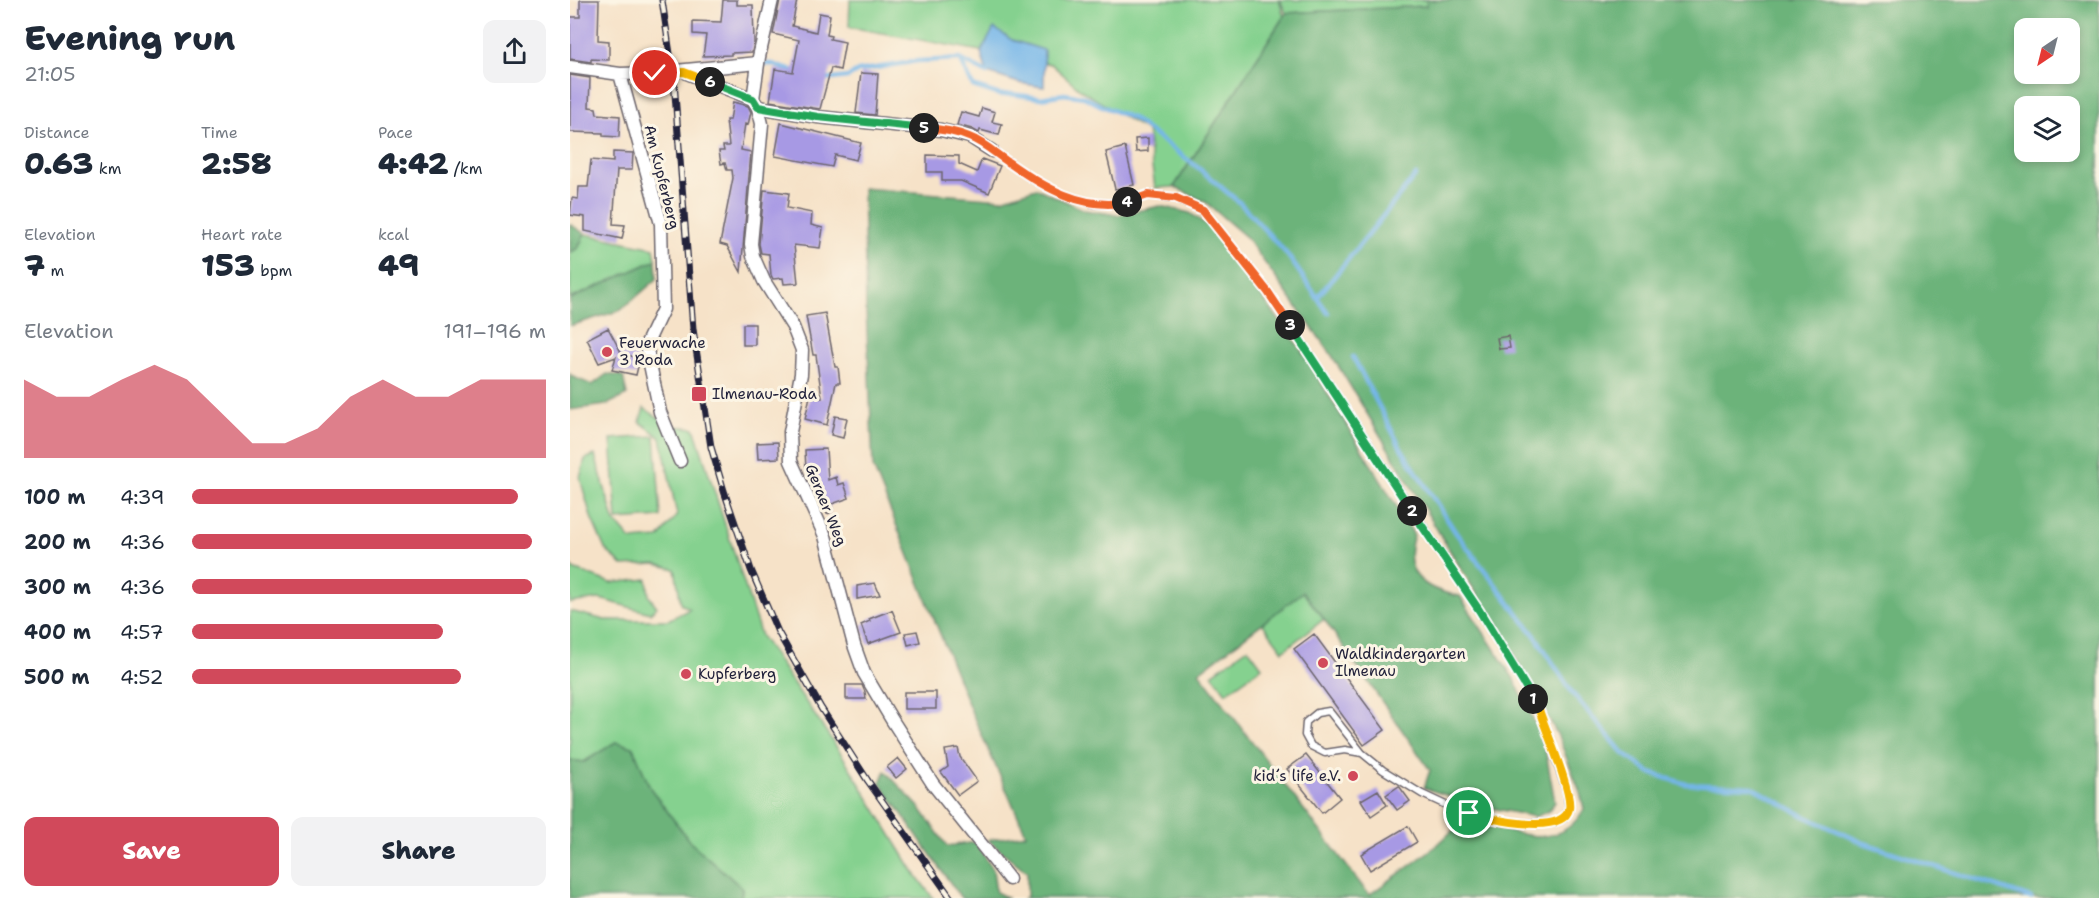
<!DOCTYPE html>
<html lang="en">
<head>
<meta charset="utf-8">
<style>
  body { margin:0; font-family:"Shantell Sans",sans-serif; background:#f2f2f3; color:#1f2937; height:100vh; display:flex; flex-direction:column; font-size:22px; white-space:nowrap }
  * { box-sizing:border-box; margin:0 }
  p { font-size:20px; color:#747a83 }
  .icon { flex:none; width:33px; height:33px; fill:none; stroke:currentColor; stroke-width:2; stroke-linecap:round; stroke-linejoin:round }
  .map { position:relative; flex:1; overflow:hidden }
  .details { display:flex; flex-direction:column; background:#fff; width:570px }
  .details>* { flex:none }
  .needle { width:39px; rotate:215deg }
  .tools { position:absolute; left:1444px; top:18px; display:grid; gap:12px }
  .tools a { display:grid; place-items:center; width:66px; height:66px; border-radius:12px; background:#fff; box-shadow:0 3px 9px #0003; font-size:30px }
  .pin { position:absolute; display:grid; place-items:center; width:51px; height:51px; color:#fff; margin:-26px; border:3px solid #fff; border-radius:50%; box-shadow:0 2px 6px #0007 }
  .km { position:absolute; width:30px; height:30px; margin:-15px; border-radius:50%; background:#222; color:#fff; font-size:16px; line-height:30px; text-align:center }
  .round { display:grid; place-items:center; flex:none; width:63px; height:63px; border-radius:12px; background:#f2f2f3 }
  .head { display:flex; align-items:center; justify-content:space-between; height:102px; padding:0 24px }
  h1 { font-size:33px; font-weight:800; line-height:45px }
  .stats { display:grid; grid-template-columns:repeat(3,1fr); gap:9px; height:102px; padding:6px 24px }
  .stats div { display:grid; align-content:center }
  .stats b { font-size:30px; font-weight:800 }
  .stats small { font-size:16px; font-weight:400 }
  .stats p { font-size:16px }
  .chart { height:168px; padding:12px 24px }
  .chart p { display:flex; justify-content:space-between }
  .chart svg { width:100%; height:108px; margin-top:6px; fill:#d1495b; opacity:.7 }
  .cta { display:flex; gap:12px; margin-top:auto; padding:12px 24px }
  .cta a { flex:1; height:69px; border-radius:12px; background:#d1495b; color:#fff; font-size:24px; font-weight:800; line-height:69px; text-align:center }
  .cta a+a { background:#f2f2f3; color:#1f2937 }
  ul { padding:0 24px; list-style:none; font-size:20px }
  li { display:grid; grid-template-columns:96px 72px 1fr; align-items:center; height:45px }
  li i { height:15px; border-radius:8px; background:#d1495b }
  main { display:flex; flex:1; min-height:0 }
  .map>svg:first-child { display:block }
</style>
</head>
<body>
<main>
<section class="details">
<div class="head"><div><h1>Evening run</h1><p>21:05</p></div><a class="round"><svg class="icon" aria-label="share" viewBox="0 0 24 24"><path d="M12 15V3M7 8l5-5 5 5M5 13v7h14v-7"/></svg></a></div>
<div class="stats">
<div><p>Distance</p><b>0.63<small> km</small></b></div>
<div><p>Time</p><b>2:58</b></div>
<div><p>Pace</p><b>4:42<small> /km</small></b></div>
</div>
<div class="stats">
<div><p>Elevation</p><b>7<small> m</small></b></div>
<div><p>Heart rate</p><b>153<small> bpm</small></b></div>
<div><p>kcal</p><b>49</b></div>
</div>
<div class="chart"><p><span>Elevation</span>191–196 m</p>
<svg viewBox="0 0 160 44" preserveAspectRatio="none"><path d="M0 44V12L10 19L20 19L30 12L40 6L50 12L60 25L70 38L80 38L90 32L100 19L110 12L120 19L130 19L140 12L150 12L160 12V44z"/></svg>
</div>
<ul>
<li><b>100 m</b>4:39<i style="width:92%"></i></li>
<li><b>200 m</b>4:36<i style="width:96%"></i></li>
<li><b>300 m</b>4:36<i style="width:96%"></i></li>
<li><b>400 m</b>4:57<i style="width:71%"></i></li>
<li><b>500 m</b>4:52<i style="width:76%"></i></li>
</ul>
<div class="cta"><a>Save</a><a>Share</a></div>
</section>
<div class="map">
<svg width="1529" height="898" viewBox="0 0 1529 898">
  <rect width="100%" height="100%" fill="#fcf5e5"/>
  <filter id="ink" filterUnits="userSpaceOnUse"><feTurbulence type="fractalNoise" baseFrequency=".0167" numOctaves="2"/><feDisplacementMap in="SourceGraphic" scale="12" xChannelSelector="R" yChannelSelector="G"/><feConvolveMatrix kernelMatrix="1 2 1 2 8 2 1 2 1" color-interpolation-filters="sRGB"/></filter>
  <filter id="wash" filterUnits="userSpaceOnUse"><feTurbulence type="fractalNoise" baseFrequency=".008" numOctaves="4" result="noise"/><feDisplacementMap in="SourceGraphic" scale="24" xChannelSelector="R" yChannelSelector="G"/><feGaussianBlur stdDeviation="1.35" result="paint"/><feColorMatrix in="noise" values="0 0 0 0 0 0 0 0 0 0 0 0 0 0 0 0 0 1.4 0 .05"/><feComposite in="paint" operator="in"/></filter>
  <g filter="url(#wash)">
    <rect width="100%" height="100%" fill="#f6e2c8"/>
    <path fill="#85d18f" stroke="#547a65" stroke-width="1.5" d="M280 0H709L714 16 604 187 585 188 577 131 512 91 481 64 279 27Z
      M710 0H857V6L716 13Z
      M15 234 84 248 86 260 0 299V253L8 248Z
      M74 408 101 426 124 428 191 636 272 755 343 871 363 898H171L172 888 120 842 80 788 63 747 46 742 14 762 0 760V611L35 620H98L120 609 111 604 105 569 85 564 53 566 35 549 21 517 10 478 15 459 25 455 44 520 61 540 89 538 107 515 91 438 70 422Z
      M85 436 91 517 47 520 41 439Z
      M0 565 3 569 41 583 77 579 79 596 87 607 80 613 30 599 0 603Z
      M733 592 754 619 713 651 692 623Z
      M678 648 692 667 656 693 642 674Z"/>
    <path fill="#6cb37a" stroke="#476a5a" stroke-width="1.5" fill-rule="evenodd" d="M857 0H1529V898H454L457 896V872L418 840 456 834 401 711 303 467 296 308 293 188 432 199 466 188 515 210 548 215 590 206 620 213 640 227 730 348 844 535C831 574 854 590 890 596L944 679 974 742 985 802 979 811 965 817 907 805 854 788 860 770 754 619 733 592 629 672 799 895C822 878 847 862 869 843 876 838 882 829 890 826 903 821 913 825 925 828 961 837 993 846 1014 809L1010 792 988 736 936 639 891 569 761 354 676 237 634 201 604 187 716 13 856 6ZM1455 28H1500V74H1455ZM1455 106H1500V152H1455Z
      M0 224 15 234 8 248 0 253Z
      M86 260 87 279 51 310 0 326V299Z
      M0 373 1 376 22 385 37 374 53 376 57 395 36 405 0 410Z
      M46 742 63 747 80 788 120 842 172 888 171 898H0V760L14 762Z
      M315 771 349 807 377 846 406 842 423 870 426 892 438 898H391L310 783Z"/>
    <path fill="#74b6e9" stroke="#4b6c92" stroke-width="1.5" d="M424 28 442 40 474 50V87L449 83 417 73 411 52Z"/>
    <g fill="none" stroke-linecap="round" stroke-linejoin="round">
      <path stroke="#74b6e9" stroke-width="4.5" d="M390 59 403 86 430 95 441 94 471 98 494 94 514 97 532 106 562 118 626 166 670 203 716 253 758 313
        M194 64H202L228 73
        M254 80 278 77 288 71 347 61 390 59 417 73
        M747 298 846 175
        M783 357 831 448 886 533 966 637 1003 694 1053 753 1080 773 1116 784 1182 787 1234 816 1294 843 1461 898"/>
    </g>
    <g id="blocks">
      <path fill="#a799e4" d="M10 0H29L28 40 39 41V60L21 59V62L0 59V17H10Z
        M153 0H167V5H183L184 43 182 52 161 53V55L133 56 136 35 123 34V21L151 22Z
        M210 0H227L222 26 246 32 249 13 260 15 257 35 261 36 260 39 275 42 270 70 261 68 250 109 200 101 205 69 223 72 229 40 203 34Z
        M291 73 308 74 305 115 286 113Z
        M0 75 20 78 19 107 26 108 27 114 50 116 49 137 33 136V133L0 132Z
        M163 102 178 106 181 112 178 125 175 124 171 150 181 152 171 272 157 246 150 244 163 178 162 170H157L155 163 151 164 149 151H154L153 146H159L156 120H160Z
        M412 108 425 112 422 122 432 124 429 135 410 130 409 133 402 129 387 125 391 112 409 117Z
        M211 123 291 143 286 160 265 155 262 167 205 156Z
        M578 138V151L566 152 565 139Z
        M555 147 564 185 545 189 536 152Z
        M43 152 63 153 62 170H47L43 224 55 225 52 239 15 231V217L0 215 2 198 8 199 9 187H18L21 160 43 162Z
        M357 155 389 156V164L407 172 412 159 430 166 419 193 391 181H372V172H357Z
        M194 190 219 193 217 208 242 213 241 225 253 228 250 248 224 245 228 283 214 284 213 278 203 279 201 275 199 254 191 253 189 244Z
        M255 313 265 367H268L270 383H266L257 425 235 419 240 396 252 398 246 355H243L236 316Z
        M173 324H185V345H173Z
        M38 328 52 354 70 358 66 375 42 370 46 357 29 363 17 339Z
        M938 336 940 348 929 349 927 338Z
        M265 416 277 418 273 438 261 435Z
        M208 442 209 458 188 459 187 443Z
        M256 449 258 480 266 477 268 485 274 483 279 498 259 505 260 513 257 514 241 470H236L235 450Z
        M305 583 310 595 287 599V586Z
        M322 610 331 632 298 644 291 625 300 621 299 619Z
        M347 631 350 642 338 645 335 633Z
        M744 634 815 730 794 745 724 649Z
        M276 685H292L295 692 296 699H276Z
        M334 692H366V709H334Z
        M388 748 390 757 407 781 388 795 371 772 378 767 375 750Z
        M736 755 770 798 752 813 717 769Z
        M328 758 337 769 326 778 317 767Z
        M829 786 840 801 827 810 816 795Z
        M808 790 817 805 801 816 791 800Z
        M838 826 847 842 800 870 791 854Z"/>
    </g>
  </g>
  <g filter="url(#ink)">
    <use href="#blocks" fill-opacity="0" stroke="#6c656c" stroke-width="1.5"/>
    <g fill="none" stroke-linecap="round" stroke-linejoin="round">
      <g stroke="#6c656c" stroke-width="9">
        <path id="lane" d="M422 151 461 178 490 194 524 204 555 203 578 195 606 198 633 210 698 292 909 610 968 707 997 792 999 809 994 818 985 822 948 824 924 820 880 807 852 794 813 770 792 753 759 711 747 713 736 722 735 735 741 746 755 753 775 750 792 753"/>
      </g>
      <g stroke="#6c656c" stroke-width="15">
        <path id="street" d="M202 0 189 57 183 99 188 107 192 124 181 244 183 256 194 281 223 327 232 350 231 374 220 432 221 461 255 536 284 645 294 673 322 720 363 784 439 879
          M0 67 50 74 85 73 188 63
          M117 73 183 99
          M50 74 91 224 93 309 76 345 90 412 110 461
          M188 107 248 117 371 130 400 137 422 151"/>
      </g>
      <use href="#lane" stroke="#fff" stroke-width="6"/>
      <use href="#street" stroke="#fff" stroke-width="12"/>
      <g stroke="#22223b" stroke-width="7">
        <path id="rail" d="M92 0 104 81 123 329 141 447 154 491 181 570 208 632 251 708 298 781 381 898"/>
      </g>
      <use href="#rail" stroke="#fcf5e5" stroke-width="4.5" stroke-dasharray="14" stroke-linecap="butt"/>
    </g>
  </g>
  <g fill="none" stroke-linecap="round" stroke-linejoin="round" filter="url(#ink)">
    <g stroke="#fff" stroke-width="12">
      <path id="split-1" d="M899 813C917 818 992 837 999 809 1003 793 974 726 968 707L963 699"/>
    </g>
    <g stroke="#fff" stroke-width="12">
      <path id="split-2" d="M842 511 909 610 963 699"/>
    </g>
    <g stroke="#fff" stroke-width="12">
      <path id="split-3" d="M720 325 842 511"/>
    </g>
    <g stroke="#fff" stroke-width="12">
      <path id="split-4" d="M557 202 578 195 606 198 633 210 698 292 720 325"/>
    </g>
    <g stroke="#fff" stroke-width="12">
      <path id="split-5" d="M354 128C369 129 385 131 399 137 413 142 426 154 438 162 473 187 513 211 557 202"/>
    </g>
    <g stroke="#fff" stroke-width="12">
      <path id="split-6" d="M140 82 183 99 188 107 248 117 354 128"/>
    </g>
    <g stroke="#fff" stroke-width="12">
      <path id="split-7" d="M85 73 114 72 140 82"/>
    </g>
    <use href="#split-1" stroke="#f5b400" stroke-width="8"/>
    <use href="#split-2" stroke="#22a559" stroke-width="8"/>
    <use href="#split-3" stroke="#22a559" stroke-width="8"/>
    <use href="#split-4" stroke="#f0652b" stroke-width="8"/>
    <use href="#split-5" stroke="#f0652b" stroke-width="8"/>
    <use href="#split-6" stroke="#22a559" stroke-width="8"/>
    <use href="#split-7" stroke="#f5b400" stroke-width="8"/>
  </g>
  <g fill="#d1495b" stroke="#fcf5e5" stroke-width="2">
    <circle cx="37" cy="352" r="6"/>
    <rect x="121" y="386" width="16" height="16" rx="3"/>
    <circle cx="753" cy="663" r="6"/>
    <circle cx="116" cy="674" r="6"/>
    <circle cx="783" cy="776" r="6"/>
  </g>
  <g text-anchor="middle" stroke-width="6" stroke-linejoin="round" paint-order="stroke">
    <g font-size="15" fill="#22223b" stroke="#fcf5e5">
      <text transform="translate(92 177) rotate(76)" y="5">Am Kupferberg</text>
      <text transform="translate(256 505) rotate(68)" y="5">Geraer Weg</text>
    </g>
    <g font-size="15" fill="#22223b" stroke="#fcf5e5" text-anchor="start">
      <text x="49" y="348">Feuerwache<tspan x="49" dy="17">3 Roda</tspan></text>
      <text x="142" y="399">Ilmenau-Roda</text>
      <text x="765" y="659">Waldkindergarten<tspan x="765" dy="17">Ilmenau</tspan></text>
      <text x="128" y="679">Kupferberg</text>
      <text x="771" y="781" text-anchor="end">kid´s life e.V.</text>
    </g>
  </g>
</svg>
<div class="tools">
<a><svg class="needle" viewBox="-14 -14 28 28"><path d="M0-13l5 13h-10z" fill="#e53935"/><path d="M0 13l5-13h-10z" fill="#747a83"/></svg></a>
<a><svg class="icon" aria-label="layers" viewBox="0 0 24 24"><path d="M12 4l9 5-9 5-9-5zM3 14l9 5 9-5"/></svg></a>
</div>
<div class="pin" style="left:899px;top:813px;background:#1e9e55"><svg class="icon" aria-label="arrive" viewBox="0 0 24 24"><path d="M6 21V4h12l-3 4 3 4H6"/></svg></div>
<div class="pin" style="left:85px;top:73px;background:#d93025"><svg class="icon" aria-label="check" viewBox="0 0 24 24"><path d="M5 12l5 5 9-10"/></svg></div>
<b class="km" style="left:963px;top:699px">1</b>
<b class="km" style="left:842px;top:511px">2</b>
<b class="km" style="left:720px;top:325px">3</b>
<b class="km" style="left:557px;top:202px">4</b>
<b class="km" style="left:354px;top:128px">5</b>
<b class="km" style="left:140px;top:82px">6</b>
</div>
</main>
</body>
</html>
